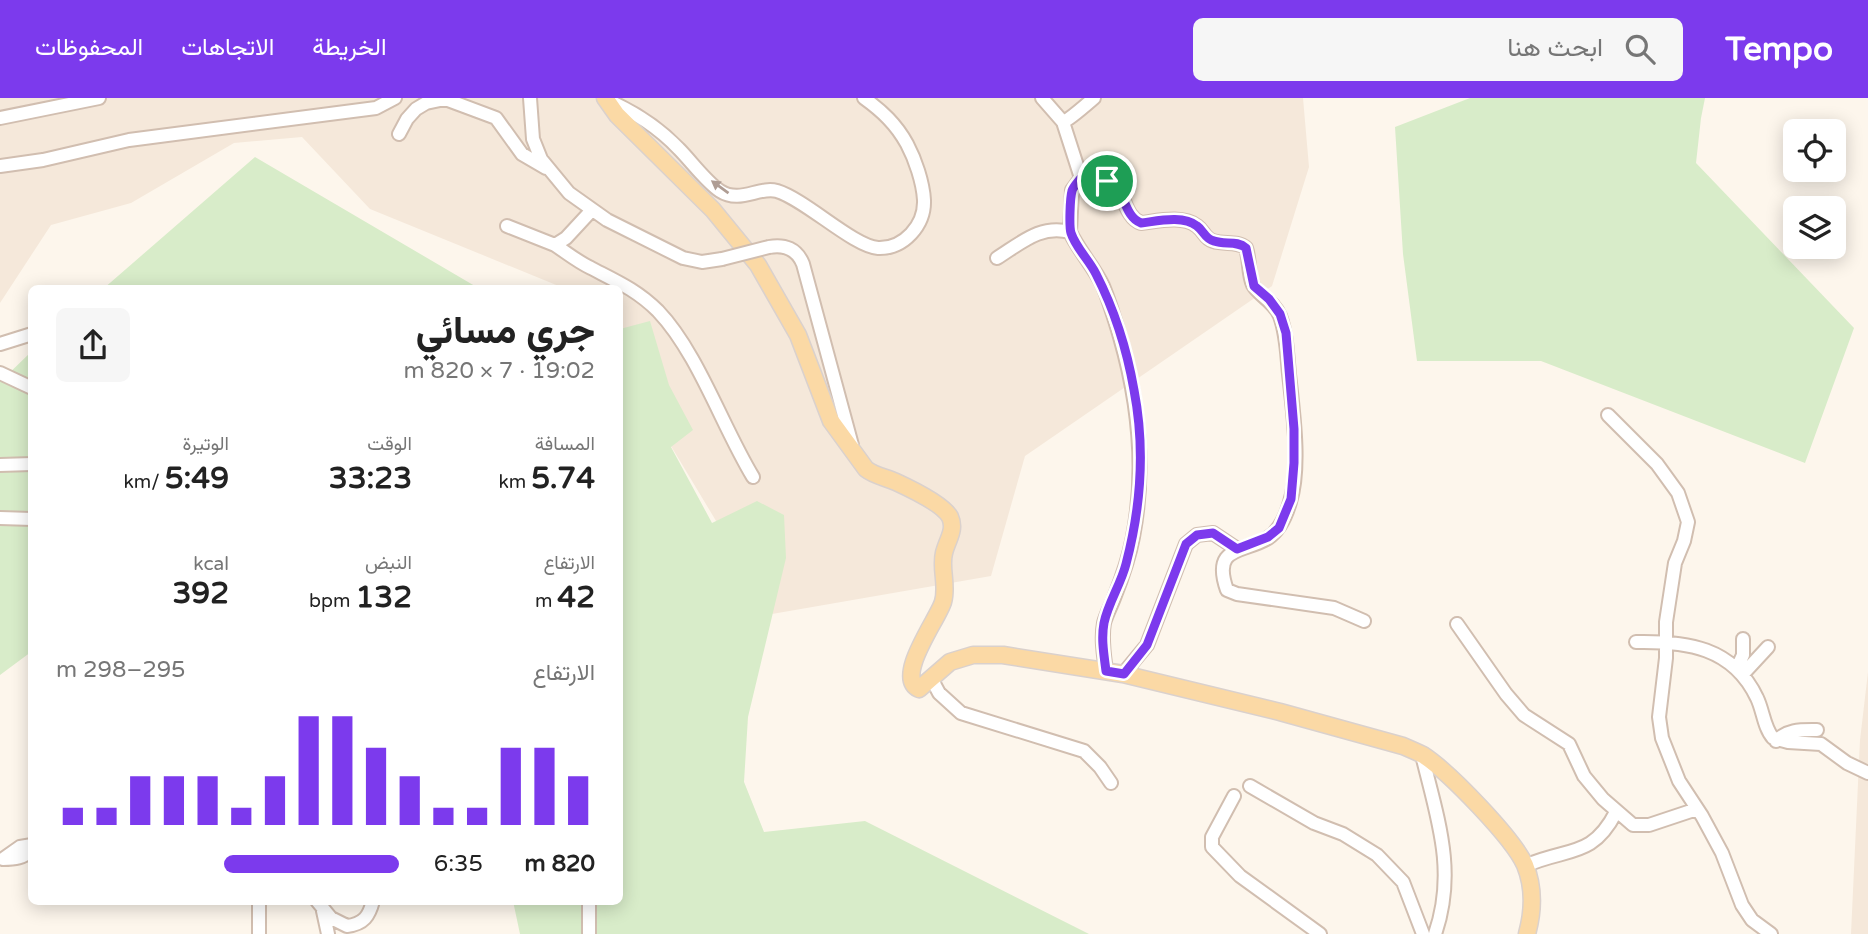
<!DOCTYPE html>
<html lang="ar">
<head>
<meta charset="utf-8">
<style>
  body { margin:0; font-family:"Varela Round",Vazirmatn,sans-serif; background:#f6f6f6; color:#222; direction:rtl; height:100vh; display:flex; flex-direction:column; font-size:26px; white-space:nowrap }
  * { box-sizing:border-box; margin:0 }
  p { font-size:23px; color:#767676 }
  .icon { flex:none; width:38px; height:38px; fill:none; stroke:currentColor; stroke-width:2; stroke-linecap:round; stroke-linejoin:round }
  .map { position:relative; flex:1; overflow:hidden; direction:ltr }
  .sheet { position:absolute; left:28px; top:187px; width:595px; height:620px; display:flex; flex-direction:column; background:#fff; border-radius:10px; box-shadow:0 4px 18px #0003; direction:rtl }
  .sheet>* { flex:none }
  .tools { position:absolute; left:1783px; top:21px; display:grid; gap:14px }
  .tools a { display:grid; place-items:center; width:63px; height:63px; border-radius:10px; background:#fff; box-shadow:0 4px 18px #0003; font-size:35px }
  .pin { position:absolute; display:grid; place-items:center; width:60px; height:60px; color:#fff; margin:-30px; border:4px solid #fff; border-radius:50%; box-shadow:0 2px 7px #0007 }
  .round { display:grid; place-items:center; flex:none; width:74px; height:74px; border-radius:10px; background:#f6f6f6 }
  .headline { display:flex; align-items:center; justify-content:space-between; height:119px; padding:0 28px }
  h1 { font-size:38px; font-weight:800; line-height:52px }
  .metrics { display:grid; grid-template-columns:repeat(3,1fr); gap:10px; height:119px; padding:7px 28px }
  .metrics div { display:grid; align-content:center }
  .metrics b { font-size:30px; font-weight:800 }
  .metrics small { font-size:19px; font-weight:400 }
  .metrics p { font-size:19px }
  .chart { height:196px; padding:14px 28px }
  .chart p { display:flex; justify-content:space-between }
  .chart svg { width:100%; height:126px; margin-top:7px; stroke:#7c3aed; stroke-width:6 }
  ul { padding:0 28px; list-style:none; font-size:23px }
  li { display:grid; grid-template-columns:112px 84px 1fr; align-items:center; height:52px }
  li i { height:18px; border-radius:9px; background:#7c3aed }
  header { display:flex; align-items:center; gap:42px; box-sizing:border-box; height:98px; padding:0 35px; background:#7c3aed; color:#fff }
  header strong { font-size:33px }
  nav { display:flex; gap:38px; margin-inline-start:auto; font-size:24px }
  .search { width:490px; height:63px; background:#f6f6f6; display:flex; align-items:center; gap:18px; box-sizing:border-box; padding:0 24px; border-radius:10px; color:#767676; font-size:26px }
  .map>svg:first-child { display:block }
</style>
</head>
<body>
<header>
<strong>Tempo</strong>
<div class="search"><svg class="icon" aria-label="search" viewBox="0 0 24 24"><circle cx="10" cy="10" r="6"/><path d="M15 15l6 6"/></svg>ابحث هنا</div>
<nav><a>الخريطة</a><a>الاتجاهات</a><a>المحفوظات</a></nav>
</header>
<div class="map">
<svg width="1868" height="836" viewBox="0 0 1868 836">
  <rect width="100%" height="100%" fill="#fdf6ec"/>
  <path fill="#f5e8da" d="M0 0H1303L1309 69 1272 188 1025 358 991 478 772 516 671 348 620 237V191H566L370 111 302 39 234 45 131 105 51 127 0 205Z
    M1868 574V836H1851L1860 642Z"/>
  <path fill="#d8ecc9" d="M1470 0H1705L1701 20 1696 65 1854 230 1805 365 1541 263H1417L1403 156 1395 29Z
    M255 59 480 191H103Z
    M650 223 669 287 693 332 671 349 712 425 757 403 784 417 786 460 748 619 744 684 764 734 865 723 1089 836H520L513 803H620V231Z
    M31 254V554L0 577V284Z"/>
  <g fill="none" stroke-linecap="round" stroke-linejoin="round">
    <g stroke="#d1beb0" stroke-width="16">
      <path id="minor" d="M530 0 533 41 541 61 569 95 607 122 683 160 702 164 722 161
        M1042 0 1063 24
        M605 1C633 13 658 29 679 51 691 63 706 84 720 93 740 106 759 88 777 93 806 102 853 148 878 150 904 151 925 127 924 102 923 84 915 61 907 46 896 26 882 13 864 0
        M0 20 99 0
        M399 36 407 21 416 11 426 5 445 1 496 20 522 56 546 70
        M0 68 43 62 129 42 376 10 395 0
        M1081 80 1095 78 1117 89C1125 101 1127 120 1141 125 1158 123 1183 117 1197 128 1204 133 1205 141 1213 143 1225 147 1237 142 1246 150 1250 162 1248 176 1253 187 1259 198 1274 203 1280 218 1287 237 1287 257 1289 276 1293 313 1301 369 1290 404 1286 418 1280 432 1268 440 1244 455 1211 447 1227 492L1237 496 1334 510 1364 523
        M507 128 555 147 566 140 591 113
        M1070 134 1072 92 1081 80 1063 24C1069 22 1087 6 1094 0
        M555 147C567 155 578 164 591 170 616 183 637 192 658 213 698 255 722 328 753 379
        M769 149C785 146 797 151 803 166L852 347
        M997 160C1021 145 1041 126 1070 134 1079 153 1094 169 1103 188 1110 205 1115 222 1120 239 1139 305 1146 371 1133 439 1129 460 1122 480 1114 500 1111 508 1106 517 1104 525 1101 541 1104 557 1106 573
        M0 246 32 236
        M0 275 32 290
        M1608 317 1657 366 1678 395 1688 424 1684 443 1675 465 1666 524V560L1659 619 1662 640 1679 683 1702 718 1722 755 1742 807 1752 822 1771 836
        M0 367 32 366
        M0 420 32 421
        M1457 526 1506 596 1524 617 1569 646 1584 678 1603 701 1633 727H1649L1697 711
        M1636 544C1686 543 1733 549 1757 600 1763 612 1764 630 1773 640L1788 644 1821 646 1847 665 1868 675
        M1737 570 1743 557V541
        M1123 576 1147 547 1186 446 1197 437 1213 435 1237 451
        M1743 576 1768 549
        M931 580 939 595 961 615 1084 653 1100 669 1111 685
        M1776 643C1788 631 1801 632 1817 632
        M1422 657C1437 719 1457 773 1435 836
        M1250 688 1314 725 1343 736 1377 757 1403 784 1423 836
        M1234 698 1212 739V749L1240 778 1320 836
        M32 747 20 749 3 761C15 761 23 760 32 752
        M1525 768C1567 749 1592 761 1616 714
        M317 803 331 820 347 828C364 826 369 818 373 803
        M323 813 328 836
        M259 836V803
        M589 836V803"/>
    </g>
    <g stroke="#dad1cd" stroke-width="19">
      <path id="major" d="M605 0 617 17 713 112 758 167 798 237 831 323 866 371C875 378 885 379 896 384 909 390 943 406 950 419 956 432 947 442 944 455 940 471 948 487 943 504 938 521 894 579 919 591L950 564 973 557H1003L1123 576 1280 614 1403 648C1410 651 1417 654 1423 657 1449 674 1513 740 1525 767 1534 789 1533 814 1527 836"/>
    </g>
    <use href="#minor" stroke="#fff" stroke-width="12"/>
    <use href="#major" stroke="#fbd9a5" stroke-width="16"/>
    <g stroke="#d1beb0" stroke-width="16" stroke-linecap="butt">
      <path id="minor-bridge" d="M722 161 769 149"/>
    </g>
    <use href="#minor-bridge" stroke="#fff" stroke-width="12"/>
  </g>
  <defs><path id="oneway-solid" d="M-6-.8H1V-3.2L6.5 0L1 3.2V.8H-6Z" transform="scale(1.75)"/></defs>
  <use fill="#af9d94" href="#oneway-solid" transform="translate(720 89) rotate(-144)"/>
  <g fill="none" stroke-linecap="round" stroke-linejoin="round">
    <g stroke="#fff" stroke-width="14">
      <path id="route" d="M1095 78 1117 89C1125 101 1127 120 1141 125 1158 123 1183 117 1197 128 1204 133 1205 141 1214 143 1225 147 1237 142 1246 150L1254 188 1269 201 1280 216 1286 235 1294 331V365L1291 401 1279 430 1268 439 1237 451 1213 435 1197 437 1186 446 1147 547 1124 576 1106 573C1104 557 1101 541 1104 525 1108 505 1121 486 1126 466 1141 409 1145 349 1134 292 1127 252 1114 211 1096 176 1089 162 1076 150 1071 135 1069 129 1070 100 1072 93 1073 89 1078 84 1081 80Z"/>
    </g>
    <use href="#route" stroke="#7c3aed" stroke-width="9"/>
  </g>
</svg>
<div class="tools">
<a><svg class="icon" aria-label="locate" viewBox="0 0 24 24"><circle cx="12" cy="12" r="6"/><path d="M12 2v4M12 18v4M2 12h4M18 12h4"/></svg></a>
<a><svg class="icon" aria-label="layers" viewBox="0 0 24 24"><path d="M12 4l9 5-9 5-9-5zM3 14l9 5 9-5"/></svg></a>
</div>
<div class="pin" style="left:1107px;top:83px;background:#1e9e55"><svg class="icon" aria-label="arrive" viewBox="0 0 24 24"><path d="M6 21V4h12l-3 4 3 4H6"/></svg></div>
<section class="sheet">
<div class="headline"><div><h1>جري مسائي</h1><p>19:02 · 7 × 820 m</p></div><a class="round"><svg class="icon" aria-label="share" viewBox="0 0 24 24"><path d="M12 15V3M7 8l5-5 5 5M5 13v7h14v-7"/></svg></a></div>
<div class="metrics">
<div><p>المسافة</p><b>5.74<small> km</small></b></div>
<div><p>الوقت</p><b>33:23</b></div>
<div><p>الوتيرة</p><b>5:49<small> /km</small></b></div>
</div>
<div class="metrics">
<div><p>الارتفاع</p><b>42<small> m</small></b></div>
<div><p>النبض</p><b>132<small> bpm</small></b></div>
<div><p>kcal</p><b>392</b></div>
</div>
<div class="chart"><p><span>الارتفاع</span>295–298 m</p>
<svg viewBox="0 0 160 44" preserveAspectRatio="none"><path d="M5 44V38M15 44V38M25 44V27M35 44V27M45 44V27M55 44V38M65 44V27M75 44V6M85 44V6M95 44V17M105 44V27M115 44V38M125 44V38M135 44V17M145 44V17M155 44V27"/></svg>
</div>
<ul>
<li><b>820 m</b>6:35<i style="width:51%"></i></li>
</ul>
</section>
</div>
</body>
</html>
